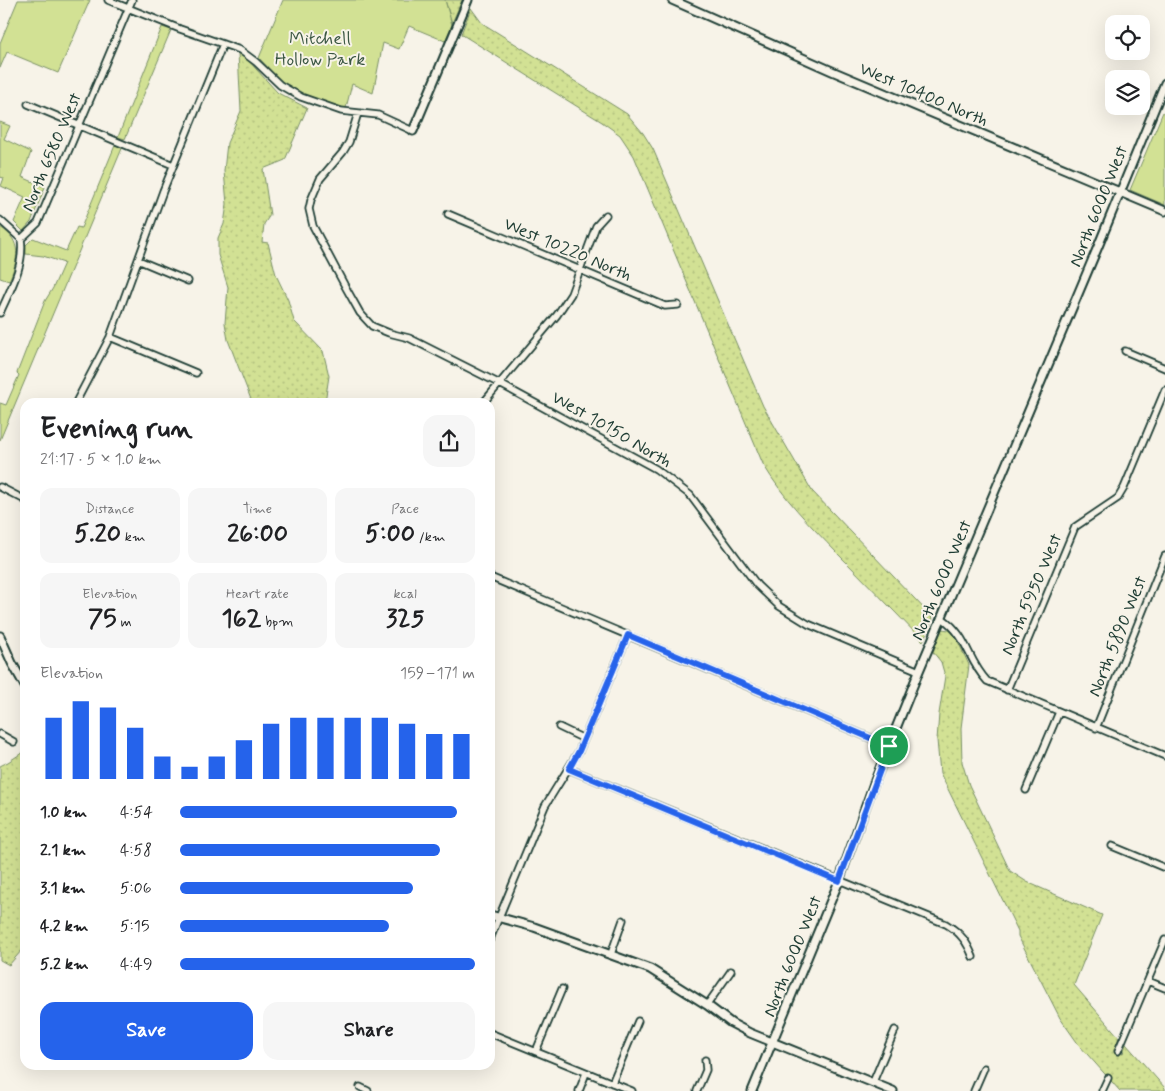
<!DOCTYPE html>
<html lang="en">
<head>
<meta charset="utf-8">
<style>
  body { margin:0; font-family:Mynerve,sans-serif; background:#f6f6f6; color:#202124; height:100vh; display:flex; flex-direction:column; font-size:19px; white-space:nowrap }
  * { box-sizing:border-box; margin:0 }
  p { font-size:16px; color:#757577 }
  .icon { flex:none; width:28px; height:28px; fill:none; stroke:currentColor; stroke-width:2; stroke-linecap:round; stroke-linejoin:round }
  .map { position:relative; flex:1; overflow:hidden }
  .panel { position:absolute; left:20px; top:398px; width:475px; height:672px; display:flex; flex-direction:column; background:#fff; border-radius:15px; box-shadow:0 5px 20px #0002 }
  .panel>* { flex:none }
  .fabs { position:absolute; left:1105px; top:15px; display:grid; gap:10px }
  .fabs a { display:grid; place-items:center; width:45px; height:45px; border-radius:10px; background:#fff; box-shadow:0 5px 20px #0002; font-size:25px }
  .pin { position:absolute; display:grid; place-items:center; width:42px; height:42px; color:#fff; margin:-21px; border:2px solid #fff; border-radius:50%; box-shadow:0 1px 5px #0007 }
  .round { display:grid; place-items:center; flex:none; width:52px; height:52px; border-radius:15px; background:#f6f6f6 }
  .head { display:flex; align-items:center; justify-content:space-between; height:85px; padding:0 20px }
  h1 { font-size:28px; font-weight:700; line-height:38px }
  .metrics { display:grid; grid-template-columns:repeat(3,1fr); gap:8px; height:85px; padding:5px 20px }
  .metrics div { display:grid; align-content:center; border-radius:12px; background:#f6f6f6; text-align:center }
  .metrics b { font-size:25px; font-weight:700 }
  .metrics small { font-size:14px; font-weight:400 }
  .metrics p { font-size:14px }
  .chart { height:140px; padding:10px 20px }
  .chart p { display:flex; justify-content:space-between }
  .chart svg { width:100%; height:90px; margin-top:5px; stroke:#2563eb; stroke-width:6 }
  .primary-button { display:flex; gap:10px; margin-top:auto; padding:10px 20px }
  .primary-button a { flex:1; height:58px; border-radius:15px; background:#2563eb; color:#fff; font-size:20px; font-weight:700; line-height:58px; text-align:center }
  .primary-button a+a { background:#f6f6f6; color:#202124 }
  ul { padding:0 20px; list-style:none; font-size:16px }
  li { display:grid; grid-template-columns:80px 60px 1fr; align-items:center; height:38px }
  li i { height:12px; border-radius:6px; background:#2563eb }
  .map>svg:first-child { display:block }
</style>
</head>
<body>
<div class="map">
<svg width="1165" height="1091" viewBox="0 0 1165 1091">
  <defs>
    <pattern id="grass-dots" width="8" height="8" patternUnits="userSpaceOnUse" patternTransform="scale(1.25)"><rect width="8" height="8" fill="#d2e194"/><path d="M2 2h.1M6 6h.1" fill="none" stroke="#b4c280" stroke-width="1.8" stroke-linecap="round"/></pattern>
  </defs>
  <rect width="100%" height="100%" fill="#f7f3e8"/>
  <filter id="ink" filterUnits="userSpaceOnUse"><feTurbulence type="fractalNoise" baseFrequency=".02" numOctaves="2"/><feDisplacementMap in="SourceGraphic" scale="10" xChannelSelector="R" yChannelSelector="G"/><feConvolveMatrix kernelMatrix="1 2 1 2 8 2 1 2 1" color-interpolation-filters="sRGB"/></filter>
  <g filter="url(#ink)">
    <path fill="url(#grass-dots)" stroke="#788f64" d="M445 0H462L452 23Z
      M471 8 482 23 627 114 643 133 653 149 763 406 812 491 933 618 923 641C894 611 866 582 837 553 810 525 783 498 763 464L634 156 620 135 602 122 461 34Z
      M238 53 246 58 278 93 307 108 285 160 263 169 270 215 264 224 262 242 268 243 276 275 288 300 294 321 323 351 329 376 325 402H252L228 340 225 323 228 287 218 255V238L224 224 227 204 224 171 227 143 241 111Z
      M942 629 949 630 955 635 969 665 961 728 962 762 969 785 1010 871 1027 882 1102 915 1074 985 1119 1037 1115 1048 1123 1053 1126 1044 1165 1088V1091H1120L1079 1045 1060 1018 1018 936V931L940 773 937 740 939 714 945 676 941 662 933 652Z
      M25 751V950H22L9 965 0 960V766L8 762Z"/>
    <path fill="#d2e194" stroke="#788f64" d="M18 0H90L58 73 7 52 0 68V43Z
      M283 0H445L452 25 445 41 409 26 399 49 383 43 373 93 352 84 346 108C326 103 304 98 287 86 276 78 268 67 259 58Z
      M162 27 171 30 125 139 118 137Z
      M1163 112 1165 113V205L1130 190Z
      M0 122 10 126 4 139 31 152 22 177 45 187 31 222 23 231 14 222 25 197 1 186 4 178 0 177Z
      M116 143 123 146 0 440V403L6 405 19 375 17 373 45 301 53 288 64 263 43 256 26 254V245L33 238 66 251 77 227 81 228Z
      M0 227C23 241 18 260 9 281L0 278Z"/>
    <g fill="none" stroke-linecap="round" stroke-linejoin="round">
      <g stroke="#1f3d34" stroke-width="9">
        <path id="minor" d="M108 0 180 29 240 50 256 62 280 85 301 97 341 111 378 115 413 131
          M28 104 173 165
          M358 113 349 142 343 152 320 179 311 200 309 209 313 226 346 288 360 313 372 326 389 333 409 338 500 384 656 469 690 495 757 585 779 606 808 624 919 671
          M448 214 665 306 678 305
          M0 220 21 239
          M138 260 188 281
          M0 313C10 290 25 265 21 239L38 223 132 0
          M110 337 196 373
          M1125 351 1165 368
          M76 402 110 337 163 191 223 44
          M484 402 557 315 571 294 596 226 606 215
          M0 487 25 500
          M24 566 25 564
          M490 577 889 746
          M942 618C969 637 966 658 987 681L1165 756
          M1007 690 1075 527 1118 498 1124 488 1165 390
          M559 727 584 739
          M1096 728 1165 556
          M0 734 14 742
          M569 769 946 924C961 933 967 942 973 957
          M1026 790 1059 712
          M1112 846 1165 868
          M490 939 545 806 579 751 628 635
          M611 954 623 920
          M1148 981 1165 988
          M707 1005 731 971
          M490 1033 632 1091
          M536 1051 562 989
          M1118 1051 1165 940
          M873 1082 895 1030
          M612 1083 638 1021
          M360 1087 368 1091
          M579 1091 586 1073
          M697 1091 706 1070 705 1060
          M974 1091 984 1068
          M1102 1091 1108 1078"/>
      </g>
      <g stroke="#1f3d34" stroke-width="11">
        <path id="tertiary" d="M672 0 832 71 1165 211
          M413 131 468 0
          M0 636 12 663 25 686
          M490 915 534 927 650 969 707 1005 731 1023 750 1033 893 1091
          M752 1091 839 881 874 783 919 671 1097 249 1165 83"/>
      </g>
      <use href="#minor" stroke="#f7f3e8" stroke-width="5.5"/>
      <use href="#tertiary" stroke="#f7f3e8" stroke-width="7"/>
    </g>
  </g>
  <g fill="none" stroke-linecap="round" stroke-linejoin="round" filter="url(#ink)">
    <g stroke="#fff" stroke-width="10">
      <path id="route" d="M628 635 889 746 839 881 569 769 579 751Z"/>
    </g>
    <use href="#route" stroke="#2563eb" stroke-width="6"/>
  </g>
  <g text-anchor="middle" stroke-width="4" stroke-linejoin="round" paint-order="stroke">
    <g font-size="18" fill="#3a5642" stroke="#f7f3e8">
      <text x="320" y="44">Mitchell<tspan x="320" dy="21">Hollow Park</tspan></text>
    </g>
    <g font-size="18" fill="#1f3d34" stroke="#f7f3e8">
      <text transform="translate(924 94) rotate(23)" y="6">West 10400 North</text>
      <text transform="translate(51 152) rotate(-67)" y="6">North 6580 West</text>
      <text transform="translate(1098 206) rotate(-68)" y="6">North 6000 West</text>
      <text transform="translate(568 249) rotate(23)" y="6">West 10220 North</text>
      <text transform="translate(612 429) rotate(30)" y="6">West 10150 North</text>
      <text transform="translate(941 580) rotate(-67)" y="6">North 6000 West</text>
      <text transform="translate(1031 594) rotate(-67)" y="6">North 5950 West</text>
      <text transform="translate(1117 636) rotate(-68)" y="6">North 5890 West</text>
      <text transform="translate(792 956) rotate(-68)" y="6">North 6000 West</text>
    </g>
  </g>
</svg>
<div class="fabs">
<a><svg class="icon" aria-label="locate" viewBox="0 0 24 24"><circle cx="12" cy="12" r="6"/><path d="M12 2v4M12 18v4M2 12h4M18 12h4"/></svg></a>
<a><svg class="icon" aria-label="layers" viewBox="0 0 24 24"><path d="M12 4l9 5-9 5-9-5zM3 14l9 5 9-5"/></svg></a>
</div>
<div class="pin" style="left:889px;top:746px;background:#1e9e55"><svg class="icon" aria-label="arrive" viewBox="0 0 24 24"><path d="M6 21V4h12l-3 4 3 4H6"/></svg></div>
<section class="panel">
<div class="head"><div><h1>Evening run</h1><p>21:17 · 5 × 1.0 km</p></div><a class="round"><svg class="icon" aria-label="share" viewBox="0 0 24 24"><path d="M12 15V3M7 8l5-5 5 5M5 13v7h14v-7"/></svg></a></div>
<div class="metrics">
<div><p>Distance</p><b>5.20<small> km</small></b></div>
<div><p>Time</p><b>26:00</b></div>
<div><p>Pace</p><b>5:00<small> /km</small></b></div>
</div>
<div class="metrics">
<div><p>Elevation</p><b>75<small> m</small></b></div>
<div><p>Heart rate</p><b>162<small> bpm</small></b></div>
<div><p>kcal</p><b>325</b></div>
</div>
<div class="chart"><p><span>Elevation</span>159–171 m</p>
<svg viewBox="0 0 160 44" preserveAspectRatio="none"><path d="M5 44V14M15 44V6M25 44V9M35 44V19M45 44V33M55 44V38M65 44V33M75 44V25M85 44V17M95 44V14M105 44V14M115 44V14M125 44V14M135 44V17M145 44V22M155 44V22"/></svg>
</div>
<ul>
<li><b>1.0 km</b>4:54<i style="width:94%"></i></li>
<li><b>2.1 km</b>4:58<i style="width:88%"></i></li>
<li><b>3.1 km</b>5:06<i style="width:79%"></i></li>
<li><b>4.2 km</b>5:15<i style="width:71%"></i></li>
<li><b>5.2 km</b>4:49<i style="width:100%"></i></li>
</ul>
<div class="primary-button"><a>Save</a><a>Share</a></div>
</section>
</div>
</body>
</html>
